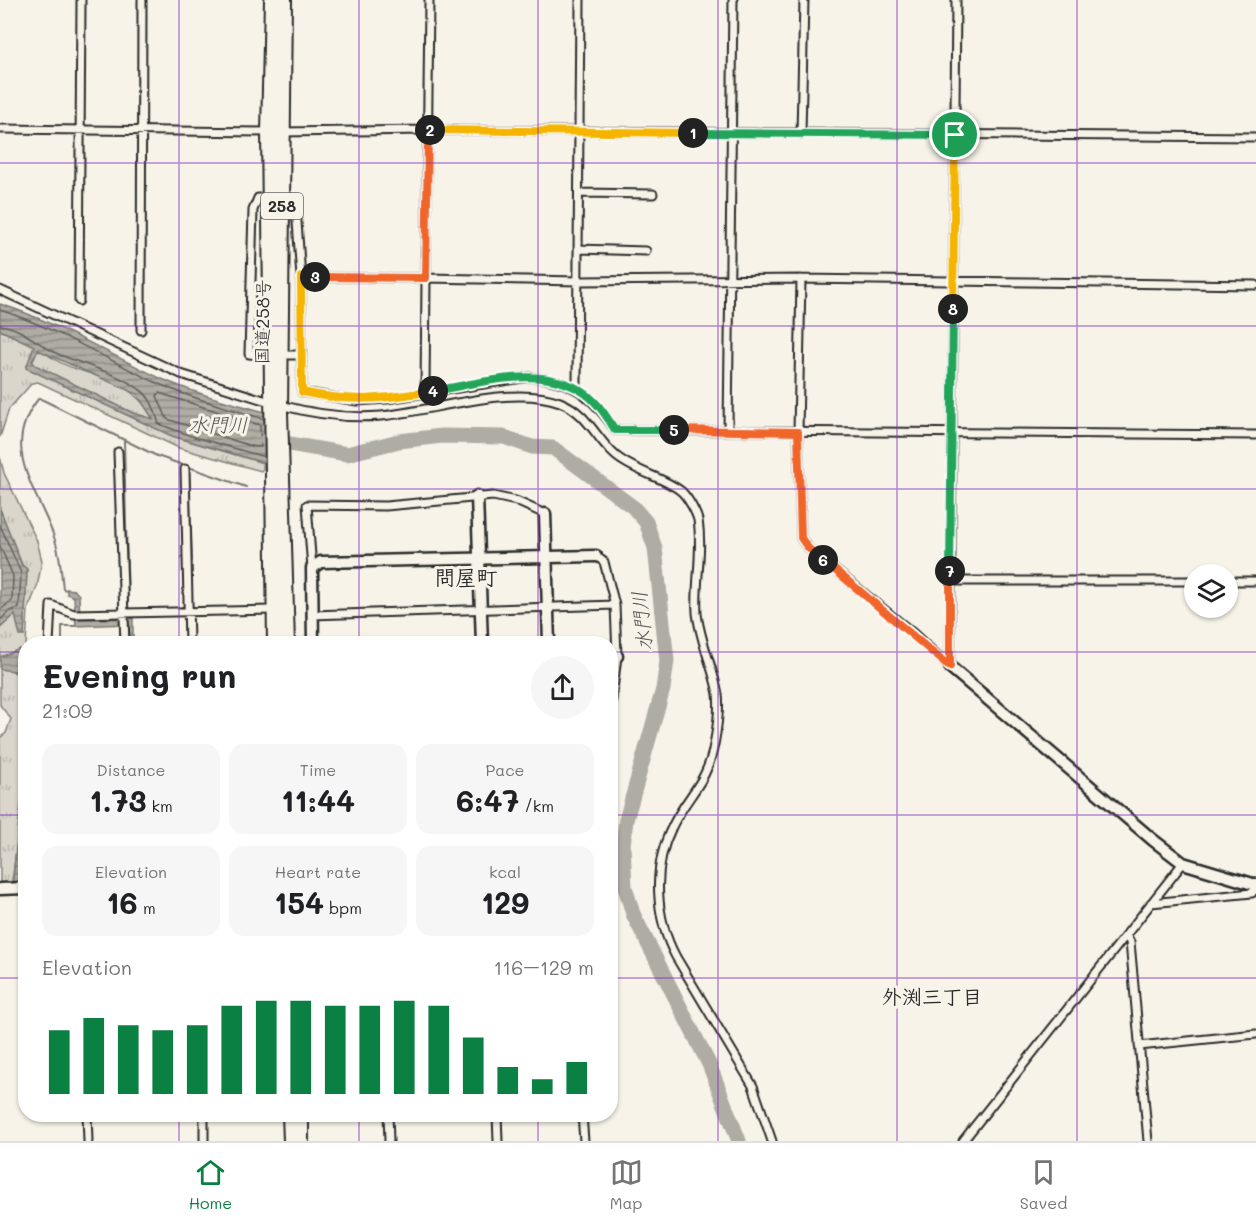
<!DOCTYPE html>
<html lang="en">
<head>
<meta charset="utf-8">
<style>
  body { margin:0; font-family:Mali,"Klee One",sans-serif; background:#f6f6f6; color:#202124; height:100vh; display:flex; flex-direction:column; font-size:22px; white-space:nowrap }
  * { box-sizing:border-box; margin:0 }
  p { font-size:20px; color:#757577 }
  .icon { flex:none; width:33px; height:33px; fill:none; stroke:currentColor; stroke-width:2; stroke-linecap:round; stroke-linejoin:round }
  .map { position:relative; flex:1; overflow:hidden }
  .sheet { position:absolute; left:18px; top:636px; width:600px; height:486px; display:flex; flex-direction:column; background:#fff; border-radius:24px; box-shadow:0 2px 4px #0004 }
  .sheet>* { flex:none }
  .fabs { position:absolute; left:1184px; top:564px; display:grid; gap:12px }
  .fabs a { display:grid; place-items:center; width:54px; height:54px; border-radius:50%; background:#fff; box-shadow:0 2px 4px #0004; font-size:30px }
  .pin { position:absolute; display:grid; place-items:center; width:51px; height:51px; color:#fff; margin:-26px; border:3px solid #fff; border-radius:50%; box-shadow:0 2px 6px #0007 }
  .km { position:absolute; width:30px; height:30px; margin:-15px; border-radius:50%; background:#222; color:#fff; font-size:16px; line-height:30px; text-align:center }
  .round { display:grid; place-items:center; flex:none; width:63px; height:63px; border-radius:32px; background:#f6f6f6 }
  .overview { display:flex; align-items:center; justify-content:space-between; height:102px; padding:0 24px }
  h1 { font-size:33px; font-weight:700; line-height:45px }
  .figures { display:grid; grid-template-columns:repeat(3,1fr); gap:9px; height:102px; padding:6px 24px }
  .figures div { display:grid; align-content:center; border-radius:15px; background:#f6f6f6; text-align:center }
  .figures b { font-size:30px; font-weight:700 }
  .figures small { font-size:16px; font-weight:400 }
  .figures p { font-size:16px }
  .chart { height:168px; padding:12px 24px }
  .chart p { display:flex; justify-content:space-between }
  .chart svg { width:100%; height:108px; margin-top:6px; stroke:#0b8043; stroke-width:6 }
  .tabs { display:flex; justify-content:space-around; align-items:center; height:84px; border-top:2px solid #e0e0e0; background:#fff; font-size:16px; color:#757577 }
  .tabs a { display:grid; justify-items:center; gap:3px }
  .tabs .active { color:#0b8043 }
  .map>svg:first-child { display:block }
</style>
</head>
<body>
<div class="map">
<svg width="1256" height="1141" viewBox="0 0 1256 1141">
  <defs>
    <pattern id="grass-tufts" width="24" height="20" patternUnits="userSpaceOnUse" patternTransform="scale(1.5)"><rect width="24" height="20" fill="#dad6cc"/><path d="M3 7l-1-3M5 7V3M7 7l1-3M15 17l-1-3M17 17v-4M19 17l1-3" fill="none" stroke="#bbb8af"/></pattern>
    <pattern id="water-rules" width="6" height="5" patternUnits="userSpaceOnUse" patternTransform="scale(1.5)"><rect width="6" height="5" fill="#afaca4"/><path d="M0 2.5h6" fill="none" stroke="#8f8c86"/></pattern>
  </defs>
  <rect width="100%" height="100%" fill="#f7f3e8"/>
  <filter id="ink" filterUnits="userSpaceOnUse"><feTurbulence type="fractalNoise" baseFrequency=".0167" numOctaves="2"/><feDisplacementMap in="SourceGraphic" scale="12" xChannelSelector="R" yChannelSelector="G"/><feConvolveMatrix kernelMatrix="1 2 1 2 8 2 1 2 1" color-interpolation-filters="sRGB"/></filter>
  <g filter="url(#ink)">
    <path fill="url(#grass-tufts)" stroke="#82807c" stroke-width="1.5" d="M0 330 34 345 27 368 172 436 263 463V469L261 471 179 448 38 382 32 383 9 409 0 437Z
      M43 351C79 382 127 368 153 419L133 413 32 364 36 352Z
      M0 457 4 473 37 541 42 561 37 587 28 609 25 664 0 657V628L13 616 17 617 19 628 24 635 27 569 22 565 0 509Z
      M25 666 26 767 12 883 0 884V738L6 733 11 719 0 705V669L11 670 23 679Z"/>
    <path fill="url(#water-rules)" stroke="#7a7874" stroke-width="1.5" fill-rule="evenodd" d="M0 304C57 322 108 354 162 379 198 395 237 404 275 415V466L172 436 26 368 34 346 0 330ZM38 350 137 394 153 419 133 413 35 365 32 361Z
      M0 509 22 565 27 569 24 636H20L15 615 0 628Z
      M67 589 74 590 79 595 80 619 133 618V643H130L129 624 76 626 74 597 67 594Z
      M20 649 25 664 23 679 14 671 0 669V657Z
      M25 767V824L19 887H12Z"/>
    <g fill="none" stroke-linecap="round" stroke-linejoin="round">
      <path stroke="#605f5b" stroke-width="1.5" d="M0 310C56 328 106 359 159 384 193 399 229 408 264 419
        M0 325C22 327 39 346 58 354 84 365 115 372 139 389 152 397 155 412 159 424L191 436 265 457
        M159 393 260 425 261 447H254L167 419 157 396Z
        M0 525 21 573 19 608 10 611 0 620
        M0 546 13 576 12 601 0 610"/>
      <path stroke="#7a7874" stroke-width="2" d="M124 440 128 608
        M189 468 192 561
        M67 590 63 589C61 570 60 552 53 534 34 485 0 446 39 398L157 456 246 487
        M62 644V626H76"/>
      <path stroke="#afaca4" stroke-width="15" d="M267 440 347 454 399 441 442 436 504 437 532 447 553 448 633 507 646 522 655 548 667 661 663 689 626 820 623 845 625 887 633 914 709 1064 739 1141"/>
      <g stroke="#2b2b2b" stroke-width="11">
        <path id="street" d="M429 0 426 278 580 281 801 279 1256 285
          M0 129 269 132
          M281 132 428 130 1256 137
          M801 134 804 0
          M579 193 653 194
          M282 198H290L296 208 301 277 302 392 357 401 387 399 529 377C573 380 591 395 615 430L1256 435
          M578 249 646 251
          M301 277 426 278 425 392
          M801 279 798 432 801 538 808 548 913 633 950 667
          M0 290 181 374 270 402
          M79 301 81 0
          M141 330 142 0
          M259 355 249 354 253 210 258 198H269
          M289 355H302
          M574 387 577 384 580 0
          M280 405C314 414 347 419 381 416 434 411 512 384 560 402 588 413 596 439 616 456 635 472 666 478 682 492 688 498 696 512 698 520 703 551 695 582 697 613 700 641 713 667 718 694 720 711 717 729 714 745 707 784 687 795 672 827 652 867 655 918 676 957L753 1086 772 1141
          M728 430 733 0
          M118 452 125 644
          M185 469 189 644
          M596 556 604 562 615 605 617 656 610 715
          M312 568 307 505 386 506 493 496 516 501 545 514
          M950 581H1194
          M1227 581H1256
          M312 615 615 605
          M49 644 51 605 74 614 274 610
          M950 667 956 0
          M1151 903 1252 893 1256 888
          M1126 935 1130 942 1148 1141
          M1139 1046 1256 1034
          M87 1114 88 1141
          M204 1114V1141
          M388 1114 389 1141
          M497 1114 498 1141
          M582 1114 584 1141
          M963 1141 1183 863"/>
      </g>
      <g stroke="#2b2b2b" stroke-width="15">
        <path id="secondary" d="M477 496 482 644
          M545 514 549 644
          M313 644 312 568 321 562 596 556
          M610 656H617
          M950 667 1153 840 1183 863 1256 885
          M0 889 26 888"/>
      </g>
      <g stroke="#2b2b2b" stroke-width="18">
        <path id="highway" d="M272 0 269 132 275 644
          M284 0 280 412 287 644
          M290 1114 291 1141
          M301 1114V1141"/>
      </g>
      <use href="#street" stroke="#f7f3e8" stroke-width="7"/>
      <use href="#secondary" stroke="#f7f3e8" stroke-width="10"/>
      <use href="#highway" stroke="#f7f3e8" stroke-width="14"/>
    </g>
  </g>
  <g fill="none" stroke-linecap="round" stroke-linejoin="round" filter="url(#ink)">
    <g stroke="#fff" stroke-width="12">
      <path id="split-1" d="M693 133 955 135"/>
    </g>
    <g stroke="#fff" stroke-width="12">
      <path id="split-2" d="M430 130 693 133"/>
    </g>
    <g stroke="#fff" stroke-width="12">
      <path id="split-3" d="M315 277 426 278 428 130H430"/>
    </g>
    <g stroke="#fff" stroke-width="12">
      <path id="split-4" d="M315 277H301L302 392C353 403 383 399 433 391"/>
    </g>
    <g stroke="#fff" stroke-width="12">
      <path id="split-5" d="M433 391C482 383 543 363 586 394 599 404 607 417 615 430H674"/>
    </g>
    <g stroke="#fff" stroke-width="12">
      <path id="split-6" d="M674 430 798 432 801 538 808 548 823 560"/>
    </g>
    <g stroke="#fff" stroke-width="12">
      <path id="split-7" d="M823 560 950 667V571"/>
    </g>
    <g stroke="#fff" stroke-width="12">
      <path id="split-8" d="M950 571 953 309"/>
    </g>
    <g stroke="#fff" stroke-width="12">
      <path id="split-9" d="M953 309 955 135"/>
    </g>
    <use href="#split-1" stroke="#22a559" stroke-width="8"/>
    <use href="#split-2" stroke="#f5b400" stroke-width="8"/>
    <use href="#split-3" stroke="#f0652b" stroke-width="8"/>
    <use href="#split-4" stroke="#f5b400" stroke-width="8"/>
    <use href="#split-5" stroke="#22a559" stroke-width="8"/>
    <use href="#split-6" stroke="#f0652b" stroke-width="8"/>
    <use href="#split-7" stroke="#f0652b" stroke-width="8"/>
    <use href="#split-8" stroke="#22a559" stroke-width="8"/>
    <use href="#split-9" stroke="#f5b400" stroke-width="8"/>
  </g>
  <path fill="none" stroke="#7b2cbf" stroke-width="1.5" stroke-opacity="0.55" d="M179 0V644M359 0V644M538 0V644M718 0V1141M897 0V1141M1077 0V1141M0 163H1256M0 326H1256M0 489H1256M0 652H26M610 652H1256M0 815H26M610 815H1256M0 978H26M610 978H1256M179 1114V1141M359 1114V1141M538 1114V1141"/>
  <g text-anchor="middle" stroke-width="6" stroke-linejoin="round" paint-order="stroke">
    <rect fill="#f7f3e8" stroke="#686764" stroke-width="1.5" x="261" y="193" width="42" height="26" rx="4.5"/>
    <g font-size="16" font-weight="bold" fill="#2b2b2b">
      <text x="282" y="212">258</text>
    </g>
    <g font-size="18" fill="#2b2b2b" stroke="#f7f3e8">
      <text transform="translate(263 322) rotate(-89)" y="6">国道258号</text>
    </g>
    <g font-size="20" font-style="italic" fill="#53524f" stroke="#f7f3e8">
      <text x="218" y="432">水門川</text>
      <text transform="translate(642 621) rotate(-96)" y="7">水門川</text>
    </g>
    <g font-size="20" font-weight="bold" fill="#2b2b2b" stroke="#f7f3e8">
      <text x="932" y="1004">外渕三丁目</text>
    </g>
    <g font-size="21" font-weight="bold" fill="#2b2b2b" stroke="#f7f3e8">
      <text x="466" y="585">問屋町</text>
    </g>
  </g>
</svg>
<div class="fabs">
<a><svg class="icon" aria-label="layers" viewBox="0 0 24 24"><path d="M12 4l9 5-9 5-9-5zM3 14l9 5 9-5"/></svg></a>
</div>
<div class="pin" style="left:955px;top:135px;background:#1e9e55"><svg class="icon" aria-label="arrive" viewBox="0 0 24 24"><path d="M6 21V4h12l-3 4 3 4H6"/></svg></div>
<b class="km" style="left:693px;top:133px">1</b>
<b class="km" style="left:430px;top:130px">2</b>
<b class="km" style="left:315px;top:277px">3</b>
<b class="km" style="left:433px;top:391px">4</b>
<b class="km" style="left:674px;top:430px">5</b>
<b class="km" style="left:823px;top:560px">6</b>
<b class="km" style="left:950px;top:571px">7</b>
<b class="km" style="left:953px;top:309px">8</b>
<section class="sheet">
<div class="overview"><div><h1>Evening run</h1><p>21:09</p></div><a class="round"><svg class="icon" aria-label="share" viewBox="0 0 24 24"><path d="M12 15V3M7 8l5-5 5 5M5 13v7h14v-7"/></svg></a></div>
<div class="figures">
<div><p>Distance</p><b>1.73<small> km</small></b></div>
<div><p>Time</p><b>11:44</b></div>
<div><p>Pace</p><b>6:47<small> /km</small></b></div>
</div>
<div class="figures">
<div><p>Elevation</p><b>16<small> m</small></b></div>
<div><p>Heart rate</p><b>154<small> bpm</small></b></div>
<div><p>kcal</p><b>129</b></div>
</div>
<div class="chart"><p><span>Elevation</span>116–129 m</p>
<svg viewBox="0 0 160 44" preserveAspectRatio="none"><path d="M5 44V18M15 44V13M25 44V16M35 44V18M45 44V16M55 44V8M65 44V6M75 44V6M85 44V8M95 44V8M105 44V6M115 44V8M125 44V21M135 44V33M145 44V38M155 44V31"/></svg>
</div>
</section>
</div>
<nav class="tabs">
<a class="active"><svg class="icon" aria-label="home" viewBox="0 0 24 24"><path d="M3 11l9-7 9 7M6 9v11h12V9"/></svg>Home</a>
<a><svg class="icon" aria-label="map" viewBox="0 0 24 24"><path d="M3 6l6-2 6 2 6-2v14l-6 2-6-2-6 2zM9 4v14M15 6v14"/></svg>Map</a>
<a><svg class="icon" aria-label="saved" viewBox="0 0 24 24"><path d="M7 4h10v16l-5-4-5 4z"/></svg>Saved</a>
</nav>
</body>
</html>
